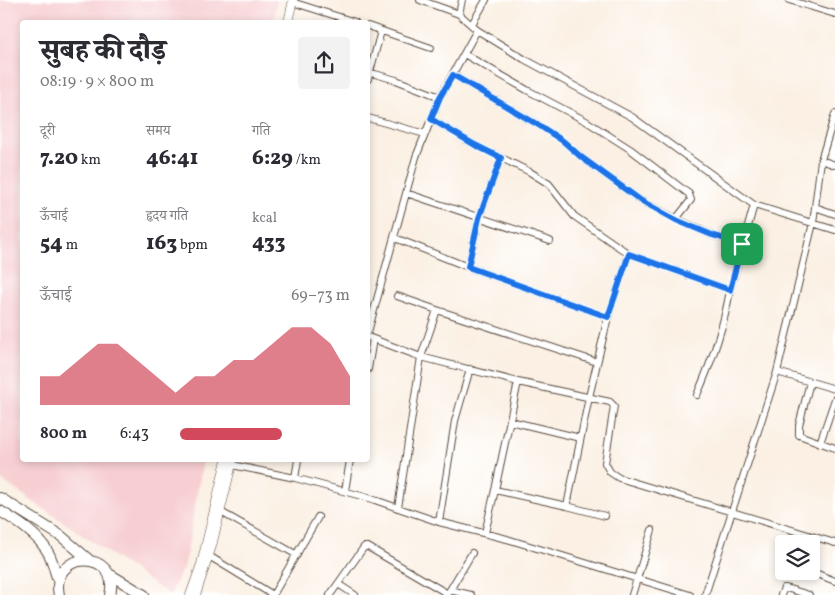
<!DOCTYPE html>
<html lang="hi">
<head>
<meta charset="utf-8">
<style>
  body { margin:0; font-family:Vollkorn,"Noto Serif Devanagari",serif; background:#f2f2f3; color:#2b2b33; height:100vh; display:flex; flex-direction:column; font-size:19px; white-space:nowrap }
  * { box-sizing:border-box; margin:0 }
  p { font-size:16px; color:#7c7c81 }
  .icon { flex:none; width:28px; height:28px; fill:none; stroke:currentColor; stroke-width:2; stroke-linecap:round; stroke-linejoin:round }
  .map { position:relative; flex:1; overflow:hidden }
  .sheet { position:absolute; left:20px; top:20px; width:350px; height:442px; display:flex; flex-direction:column; background:#fff; border-radius:5px; box-shadow:0 2px 8px #0003 }
  .sheet>* { flex:none }
  .fabs { position:absolute; left:775px; top:535px; display:grid; gap:10px }
  .fabs a { display:grid; place-items:center; width:45px; height:45px; border-radius:5px; background:#fff; box-shadow:0 2px 8px #0003; font-size:25px }
  .pin { position:absolute; display:grid; place-items:center; width:42px; height:42px; color:#fff; margin:-21px; border-radius:10px; box-shadow:0 2px 8px #0006 }
  .round { display:grid; place-items:center; flex:none; width:52px; height:52px; border-radius:5px; background:#f2f2f3 }
  .summary { display:flex; align-items:center; justify-content:space-between; height:85px; padding:0 20px }
  h1 { font-size:28px; font-weight:800; line-height:38px }
  .figures { display:grid; grid-template-columns:repeat(3,1fr); gap:8px; height:85px; padding:5px 20px }
  .figures div { display:grid; align-content:center }
  .figures b { font-size:21px; font-weight:800 }
  .figures small { font-size:14px; font-weight:400 }
  .figures p { font-size:14px }
  .chart { height:140px; padding:10px 20px }
  .chart p { display:flex; justify-content:space-between }
  .chart svg { width:100%; height:90px; margin-top:5px; fill:#d1495b; opacity:.7 }
  ul { padding:0 20px; list-style:none; font-size:16px }
  li { display:grid; grid-template-columns:80px 60px 1fr; align-items:center; height:38px }
  li i { height:12px; border-radius:6px; background:#d1495b }
  .map>svg:first-child { display:block }
</style>
</head>
<body>
<div class="map">
<svg width="835" height="595" viewBox="0 0 835 595">
  <rect width="100%" height="100%" fill="#fff"/>
  <filter id="ink" filterUnits="userSpaceOnUse"><feTurbulence type="fractalNoise" baseFrequency=".02" numOctaves="2"/><feDisplacementMap in="SourceGraphic" scale="10" xChannelSelector="R" yChannelSelector="G"/><feConvolveMatrix kernelMatrix="1 2 1 2 8 2 1 2 1" color-interpolation-filters="sRGB"/></filter>
  <filter id="wash" filterUnits="userSpaceOnUse"><feTurbulence type="fractalNoise" baseFrequency=".0096" numOctaves="4" result="noise"/><feDisplacementMap in="SourceGraphic" scale="20" xChannelSelector="R" yChannelSelector="G"/><feGaussianBlur stdDeviation="1.12" result="paint"/><feColorMatrix in="noise" values="0 0 0 0 0 0 0 0 0 0 0 0 0 0 0 0 0 1.4 0 .05"/><feComposite in="paint" operator="in"/></filter>
  <g filter="url(#wash)">
    <rect width="100%" height="100%" fill="#fbf0e3"/>
    <path fill="#f7cfd2" d="M0 0H277L273 22H22V460H203L185 564 170 595 0 479Z"/>
  </g>
  <g filter="url(#ink)">
    <g fill="none" stroke-linecap="round" stroke-linejoin="round">
      <g stroke="#58483c" stroke-width="8">
        <path id="minor" d="M420 0 459 14 477 30 524 59 632 117 754 205 835 230
          M789 0 835 14
          M292 2 355 22
          M459 14 462 0
          M472 24 486 0
          M368 26 431 48
          M464 54 527 90 586 121 630 149 689 194 691 200 676 219
          M368 72 396 80 440 97
          M453 75 540 126 563 141 581 157 640 200 676 219 712 235 742 245
          M368 79 381 31
          M368 118 425 134
          M431 119 475 145 530 172 549 184 574 216 629 254 730 290 754 205
          M821 160 835 165
          M406 193 550 241
          M815 207 835 214
          M395 238 468 267 608 317
          M468 267 479 218 501 158
          M397 296 437 310
          M368 332 416 157 440 97 477 30
          M368 337 421 357 518 382 610 402 614 406 605 463 610 472 619 478 835 543
          M368 369 373 339
          M777 372 835 389
          M810 382 799 425V435L835 448
          M697 395C712 361 724 326 730 290
          M510 421 580 438
          M820 443 835 399
          M232 465 295 478 369 498 439 522 507 539 690 595
          M295 478 298 460
          M495 490 518 382
          M345 491 350 460
          M567 506 605 516
          M398 508 421 357 437 310 597 362
          M221 512 297 555
          M439 522 455 421 470 369
          M485 533 495 490 567 506 589 397 608 317 629 254
          M209 556 273 595
          M810 571 835 581
          M338 584 355 595
          M450 590 471 595
          M273 595 318 517
          M330 595 364 547H368L448 594
          M447 595 472 553
          M632 595 652 530
          M705 595 777 372 813 223 821 160 835 114
          M781 595 784 588H786L809 595"/>
      </g>
      <g stroke="#58483c" stroke-width="9">
        <path id="tertiary" d="M288 22 293 0
          M190 595 201 564 226 460
          M196 595 212 546 233 460"/>
      </g>
      <g stroke="#58483c" stroke-width="12">
        <path id="primary" d="M0 498 61 536 88 559
          M0 511C18 522 39 535 49 554 53 562 55 572 58 580
          M109 574 144 595
          M59 595C49 549 121 549 110 595"/>
      </g>
      <use href="#minor" stroke="#fff" stroke-width="6"/>
      <use href="#tertiary" stroke="#fff" stroke-width="8"/>
      <use href="#primary" stroke="#fff" stroke-width="10"/>
    </g>
  </g>
  <g fill="none" stroke-linecap="round" stroke-linejoin="round" filter="url(#ink)">
    <g stroke="#fff" stroke-width="10">
      <path id="route" d="M453 75 540 126 563 141 581 157 640 200 676 220 712 235 742 244 730 290 629 254 608 317 468 267 479 218 501 158 475 145 431 119 440 97Z"/>
    </g>
    <use href="#route" stroke="#1a73e8" stroke-width="6"/>
  </g>
</svg>
<div class="fabs">
<a><svg class="icon" aria-label="layers" viewBox="0 0 24 24"><path d="M12 4l9 5-9 5-9-5zM3 14l9 5 9-5"/></svg></a>
</div>
<div class="pin" style="left:742px;top:244px;background:#1e9e55"><svg class="icon" aria-label="arrive" viewBox="0 0 24 24"><path d="M6 21V4h12l-3 4 3 4H6"/></svg></div>
<section class="sheet">
<div class="summary"><div><h1>सुबह की दौड़</h1><p>08:19 · 9 × 800 m</p></div><a class="round"><svg class="icon" aria-label="share" viewBox="0 0 24 24"><path d="M12 15V3M7 8l5-5 5 5M5 13v7h14v-7"/></svg></a></div>
<div class="figures">
<div><p>दूरी</p><b>7.20<small> km</small></b></div>
<div><p>समय</p><b>46:41</b></div>
<div><p>गति</p><b>6:29<small> /km</small></b></div>
</div>
<div class="figures">
<div><p>ऊँचाई</p><b>54<small> m</small></b></div>
<div><p>हृदय गति</p><b>163<small> bpm</small></b></div>
<div><p>kcal</p><b>433</b></div>
</div>
<div class="chart"><p><span>ऊँचाई</span>69–73 m</p>
<svg viewBox="0 0 160 44" preserveAspectRatio="none"><path d="M0 44V30L10 30L20 22L30 14L40 14L50 22L60 30L70 38L80 30L90 30L100 22L110 22L120 14L130 6L140 6L150 14L160 30V44z"/></svg>
</div>
<ul>
<li><b>800 m</b>6:43<i style="width:60%"></i></li>
</ul>
</section>
</div>
</body>
</html>
